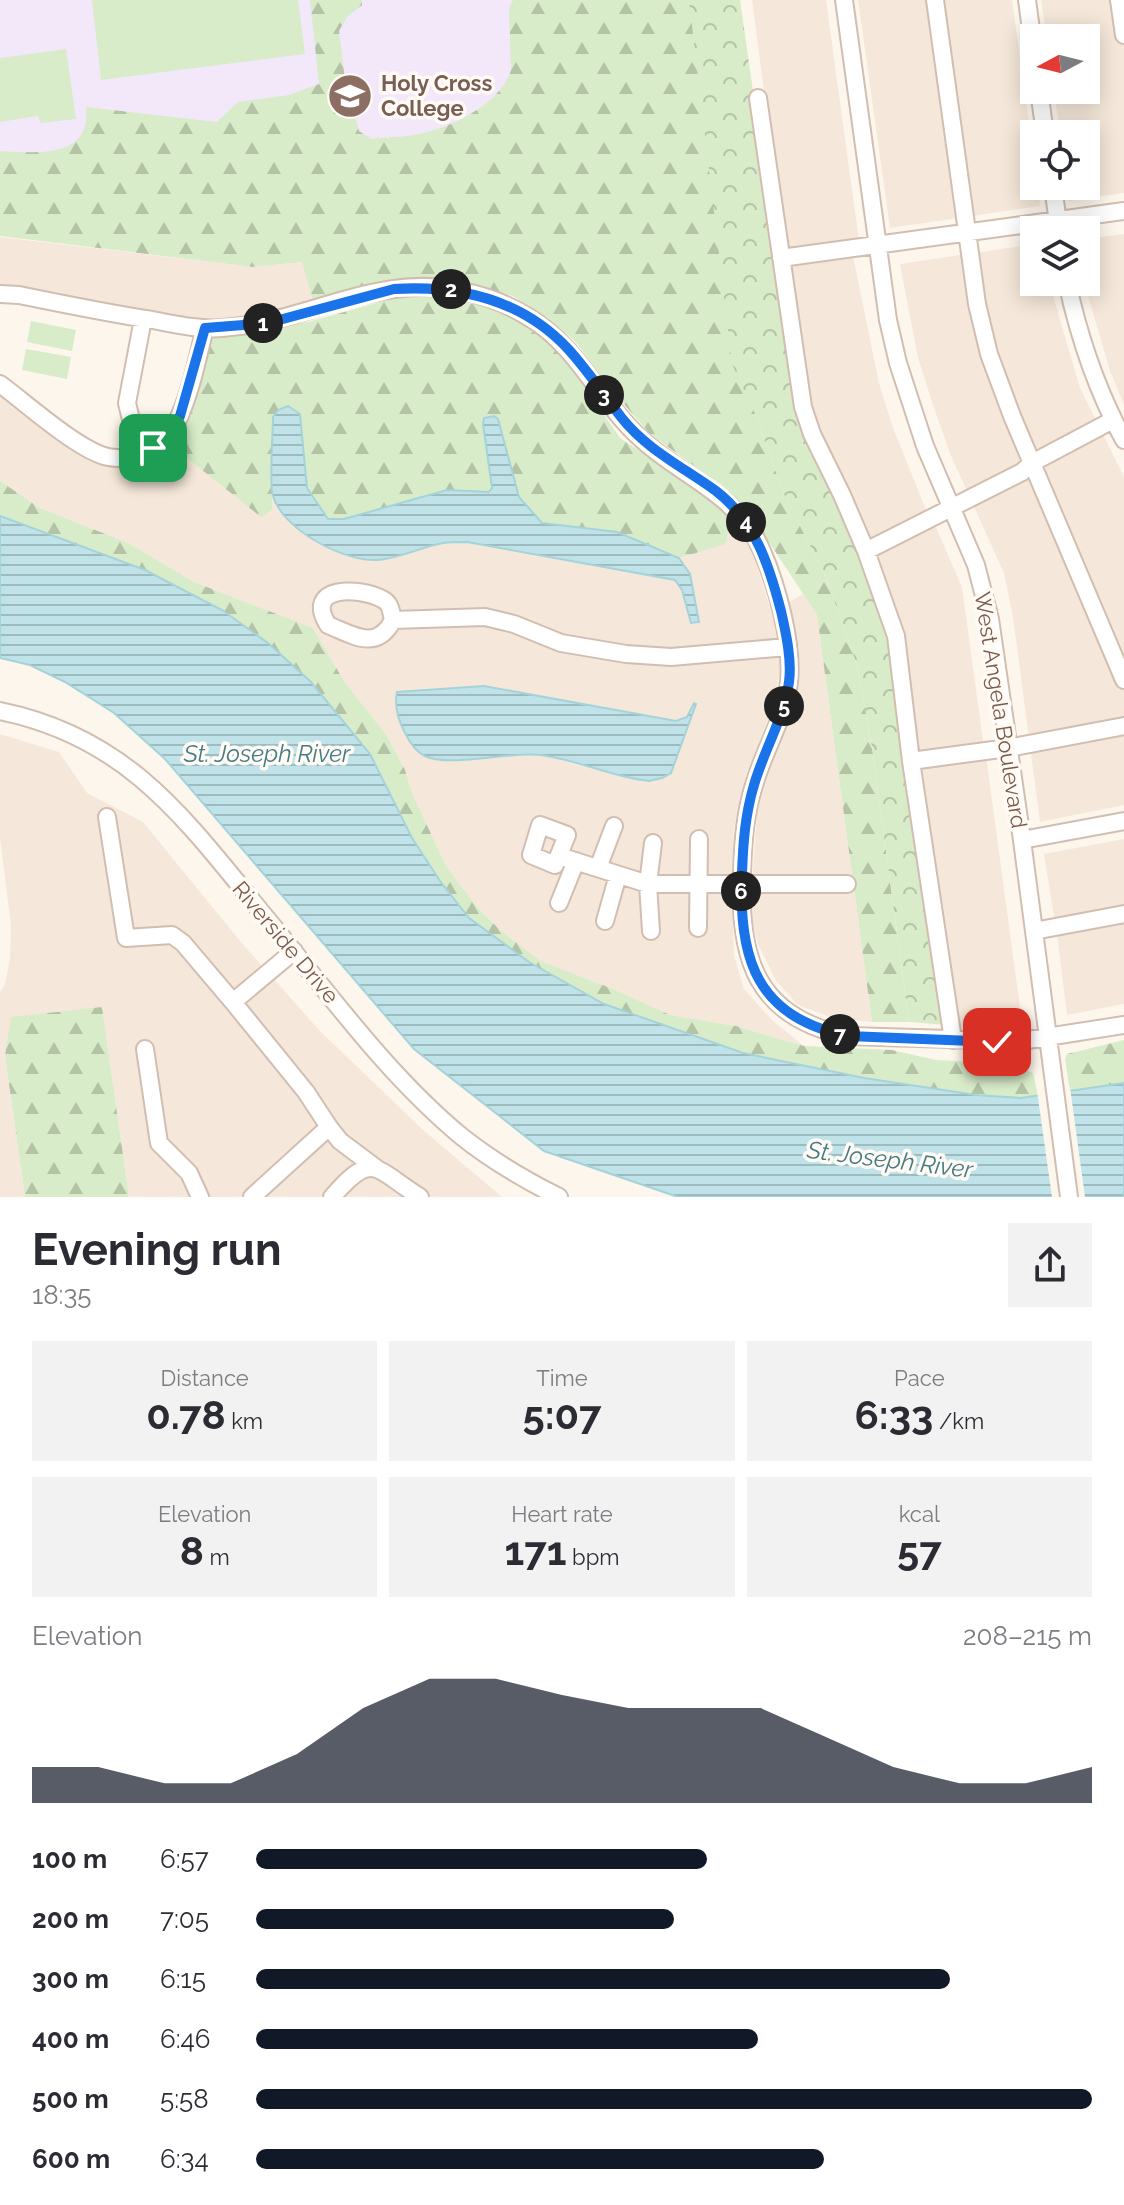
<!DOCTYPE html>
<html lang="en">
<head>
<meta charset="utf-8">
<style>
  body { margin:0; font-family:Raleway,sans-serif; background:#f2f2f3; color:#2b2b33; height:100vh; display:flex; flex-direction:column; font-size:30px; white-space:nowrap }
  * { box-sizing:border-box; margin:0 }
  p { font-size:26px; color:#7c7c81 }
  .icon { flex:none; width:44px; height:44px; fill:none; stroke:currentColor; stroke-width:2; stroke-linecap:round; stroke-linejoin:round }
  .map { position:relative; height:1197px; overflow:hidden }
  .panel { display:flex; flex-direction:column; background:#fff; flex:1 }
  .panel>* { flex:none }
  .needle { width:52px; rotate:263deg }
  .tools { position:absolute; left:1020px; top:24px; display:grid; gap:16px }
  .tools a { display:grid; place-items:center; width:80px; height:80px; border-radius:0px; background:#fff; box-shadow:0 4px 20px #0003; font-size:40px }
  .pin { position:absolute; display:grid; place-items:center; width:68px; height:68px; color:#fff; margin:-34px; border-radius:16px; box-shadow:0 4px 12px #0006 }
  .km { position:absolute; width:40px; height:40px; margin:-20px; border-radius:50%; background:#222; color:#fff; font-size:22px; line-height:40px; text-align:center }
  .round { display:grid; place-items:center; flex:none; width:84px; height:84px; border-radius:0px; background:#f2f2f3 }
  .headline { display:flex; align-items:center; justify-content:space-between; height:136px; padding:0 32px }
  h1 { font-size:44px; font-weight:700; line-height:60px }
  .metrics { display:grid; grid-template-columns:repeat(3,1fr); gap:12px; height:136px; padding:8px 32px }
  .metrics div { display:grid; align-content:center; border-radius:0px; background:#f2f2f3; text-align:center }
  .metrics b { font-size:40px; font-weight:700 }
  .metrics small { font-size:22px; font-weight:400 }
  .metrics p { font-size:22px }
  .chart { height:224px; padding:16px 32px }
  .chart p { display:flex; justify-content:space-between }
  .chart svg { width:100%; height:144px; margin-top:8px; fill:#111827; opacity:.7 }
  ul { padding:0 32px; list-style:none; font-size:26px }
  li { display:grid; grid-template-columns:128px 96px 1fr; align-items:center; height:60px }
  li i { height:20px; border-radius:10px; background:#111827 }
  .map>svg:first-child { display:block }
</style>
</head>
<body>
<div class="map">
<svg width="1124" height="1197" viewBox="0 0 1124 1197">
  <defs>
    <pattern id="forest-firs" width="22" height="20" patternUnits="userSpaceOnUse" patternTransform="scale(2)"><rect width="22" height="20" fill="#d8ecc9"/><path d="M5 1l3.5 6h-7zM16 11l3.5 6h-7z" fill="#b4c2a5"/></pattern>
    <pattern id="park-crowns" width="20" height="18" patternUnits="userSpaceOnUse" patternTransform="scale(2)"><rect width="20" height="18" fill="#d8ecc9"/><path d="M2 6a3 3 0 1 1 6 0M12 15a3 3 0 1 1 6 0" fill="none" stroke="#b4c2a5"/></pattern>
    <pattern id="water-rules" width="6" height="5" patternUnits="userSpaceOnUse" patternTransform="scale(2)"><rect width="6" height="5" fill="#bfe3e8"/><path d="M0 2.5h6" fill="none" stroke="#a0bbbe"/></pattern>
  </defs>
  <rect width="100%" height="100%" fill="#fdf6ec"/>
  <path fill="#f5e8da" fill-rule="evenodd" d="M752 0H826L859 241 785 250Z
    M858 0H1012L1034 160V186H1038L1040 206 890 228Z
    M1041 0H1124V193L1069 201 1067 186H1086V134H1060L1054 90H1086V38H1047Z
    M1124 234V405L1110 371 1084 282H1086V239Z
    M0 237 253 267 303 262 313 301 255 316 199 320 142 314 0 287Z
    M1034 244V282H1049L1080 388 1124 477V805L1040 822 1013 617 1004 573 951 456 934 408 918 358 900 264Z
    M853 256 879 383 893 428 929 517 869 546 806 406 787 266Z
    M0 394 73 450 97 463 131 466 177 450 261 516 272 510V496L286 518 303 534 338 552 397 557 443 543 467 542 675 580 699 622 690 574 679 558 723 545 727 541 730 515 752 550 774 621 781 668 772 709 747 772 734 827 732 871 734 956 744 989 772 1020 804 1046 736 1026 670 1015 613 989 541 961 500 930 477 907 446 866 412 793 405 770 387 736 344 681 313 628 194 582 128 543 40 508 0 481ZM573 703 676 721 687 717 694 703 662 778 636 780 541 755 515 754 444 759Z
    M934 523 962 587 984 748 916 757 875 554Z
    M803 594 817 615 872 1022 832 1018 798 1005 776 981 758 944 750 913 757 813 767 772 785 725 786 604Z
    M0 734 59 752 87 793 143 822 240 941 320 1031 422 1129 502 1197H129L102 1008 5 1056 25 1197H0V992L5 984 10 958 11 926 0 838Z
    M986 756 1022 1022 957 1028 918 767Z
    M1124 839V911L1055 923 1044 854Z
    M1124 920V1004L1067 1015 1057 934Z"/>
  <path fill="#f3e8fa" d="M0 0H689L604 283 0 187Z"/>
  <path fill="url(#forest-firs)" d="M310 0H362V5L347 17 339 31 345 80 359 131 371 139C389 137 410 137 427 132 457 125 502 101 511 70L509 9 513 0H707L756 416 784 494 826 577 858 668 873 754 909 1022H872L817 615 750 513 707 475 650 434 615 394 575 341 547 317 513 296 452 277 348 289 313 301 302 262 253 267 0 236V151C25 152 76 159 85 126 87 120 86 112 86 107L217 122 238 102 289 95 319 84Z
    M439 296 486 307 518 321 546 341 571 367 620 438 696 488 730 515 727 541 723 545 679 558 617 532 542 523 519 497 498 419 490 492 447 490 344 519H328L307 488 300 415C291 404 281 406 273 417L272 510 261 517 177 450 212 336 308 322 398 297Z
    M0 481 40 508 128 543 194 582 313 628 344 681 387 736 405 770 412 793 446 866 477 907 500 930 541 961 613 989 670 1015 736 1026 804 1046 892 1050 936 1060 1012 1064 1033 1073 1038 1095 1021 1098 976 1095 864 1078 743 1053 604 1004 529 962 469 918 440 881 412 838 370 754 311 682 268 643 222 610 55 536 0 516Z
    M102 1007 129 1197H25L5 1056 11 1017Z
    M1124 1040V1083L1070 1091 1065 1059 1067 1054Z"/>
  <path fill="url(#park-crowns)" d="M689 0H740L799 413 856 545 891 636 947 1025 909 1022 873 754 858 668 826 577 784 494 756 416 732 364Z"/>
  <path fill="#d8ecc9" d="M92 0H298L305 54 101 80Z
    M66 49 76 119 40 123 38 116 0 122V58Z
    M31 321 76 330 72 351 27 342Z
    M26 349 71 357 67 379 22 370Z"/>
  <path fill="url(#water-rules)" stroke="#a5d3da" stroke-width="2" d="M288 406 300 414 307 488 328 519H344L447 490 489 492 492 488 483 424 484 418 494 416 498 419 519 497 542 523 617 532 679 558 690 574 699 622 691 623 682 590 675 580 467 542C459 542 451 542 443 543 421 547 401 558 378 560 344 562 283 530 273 496 269 484 273 433 273 417L278 410Z
    M0 516 145 570 222 610 268 643 311 682 370 754 412 838 440 881 469 918 529 962 604 1004 743 1053 864 1078 976 1095 1021 1098 1124 1083V1197H678L544 1151 414 1049 165 759 114 713 65 682 30 665 0 658Z
    M484 686 676 721 687 717 694 703 696 704 671 773 662 778 649 781C612 777 578 760 541 755 511 751 449 768 425 756 416 752 409 741 405 733 398 720 394 707 397 692Z"/>
  <path fill="#fdf6ec" d="M1070 1087 1085 1197H1052L1037 1091Z"/>
  <g fill="none" stroke-linecap="round" stroke-linejoin="round">
    <g stroke="#d1beb0" stroke-width="20">
      <path id="minor" d="M844 0 888 320 898 363 925 446 976 565 990 619 1022 840 1069 1197
        M935 0 977 304 989 354 1012 416 1124 680
        M1027 0 1034 52
        M1119 0 1124 35
        M1039 90 1045 134
        M758 98 803 407 812 434 842 495 866 551 896 636 911 761 953 1040
        M1053 186 1059 230
        M781 258 1124 211
        M1067 282C1079 337 1097 391 1124 440
        M0 294 19 295C63 304 107 313 152 320 174 324 199 330 222 328 285 324 335 297 394 289 440 282 491 293 530 318 578 347 599 400 639 437 681 477 738 493 762 551 777 586 793 643 789 682 785 717 765 748 755 782 745 812 743 841 742 873 738 958 756 1018 848 1036L1021 1041 1124 1025
        M0 384C26 403 79 451 108 457 134 462 164 446 176 423 190 397 198 356 205 328
        M139 453 127 403 143 319
        M866 551 1022 472 1032 463 1113 420
        M393 620C377 652 353 635 328 625 303 585 360 587 382 599 391 603 391 612 393 620L485 617 514 624 561 643 626 654 671 657 787 647
        M0 711C128 737 185 819 263 914 326 989 385 1073 461 1136 491 1160 525 1180 559 1197
        M911 761 1008 748 1124 726
        M107 817 126 938 172 935 183 943 233 1002 294 951
        M540 825 567 835 555 865 531 855Z
        M1022 840 1124 821
        M559 856 648 884H847
        M598 868 614 826
        M559 903 576 861
        M605 921 618 875
        M698 928 699 839
        M651 931 648 884 653 843
        M1034 931 1124 914
        M233 1002 306 1092 329 1127 252 1197
        M145 1049 159 1143 189 1173 200 1197
        M329 1127 340 1141 376 1168
        M332 1197C373 1150 374 1168 420 1197"/>
    </g>
    <use href="#minor" stroke="#fff" stroke-width="16"/>
  </g>
  <g fill="none" stroke-linecap="round" stroke-linejoin="round">
    <g stroke="#fff" stroke-width="16">
      <path id="route" d="M153 448 165 437 180 416 205 328 268 323 394 289C460 285 523 300 569 350 588 371 604 395 621 417 647 450 683 467 716 491 755 521 769 565 781 611 786 633 792 660 789 682 784 718 764 750 754 785 745 815 743 844 742 874 738 959 757 1018 848 1036L997 1042"/>
    </g>
    <use href="#route" stroke="#1a73e8" stroke-width="10"/>
  </g>
  <defs>
    <g id="university-disc" transform="scale(2.3)"><circle r="9.5" fill="#8d6e63" stroke="#fffaf3"/><path d="M0-5L7-2L0 1L-7-2ZM-4 1L0 2.5L4 1V4Q0 6-4 4Z" fill="#fff"/></g>
  </defs>
  <g fill-rule="evenodd">
    <use href="#university-disc" x="350" y="96"/>
  </g>
  <g text-anchor="middle" stroke-width="7" stroke-linejoin="round" paint-order="stroke">
    <g font-size="22" font-weight="bold" fill="#785e54" stroke="#fffaf3" text-anchor="start">
      <text x="381" y="91">Holy Cross<tspan x="381" dy="25">College</tspan></text>
    </g>
    <g font-size="22" fill="#7a5c4d" stroke="#fffaf3">
      <text transform="translate(1001 710) rotate(81)" y="8">West Angela Boulevard</text>
      <text transform="translate(286 942) rotate(50)" y="8">Riverside Drive</text>
    </g>
    <g font-size="24" font-style="italic" fill="#437c86" stroke="#fffaf3">
      <text x="267" y="762">St. Joseph River</text>
      <text transform="translate(890 1160) rotate(7)" y="8">St. Joseph River</text>
    </g>
  </g>
</svg>
<div class="tools">
<a><svg class="needle" viewBox="-14 -14 28 28"><path d="M0-13l5 13h-10z" fill="#e53935"/><path d="M0 13l5-13h-10z" fill="#7c7c81"/></svg></a>
<a><svg class="icon" aria-label="locate" viewBox="0 0 24 24"><circle cx="12" cy="12" r="6"/><path d="M12 2v4M12 18v4M2 12h4M18 12h4"/></svg></a>
<a><svg class="icon" aria-label="layers" viewBox="0 0 24 24"><path d="M12 4l9 5-9 5-9-5zM3 14l9 5 9-5"/></svg></a>
</div>
<div class="pin" style="left:153px;top:448px;background:#1e9e55"><svg class="icon" aria-label="arrive" viewBox="0 0 24 24"><path d="M6 21V4h12l-3 4 3 4H6"/></svg></div>
<div class="pin" style="left:997px;top:1042px;background:#d93025"><svg class="icon" aria-label="check" viewBox="0 0 24 24"><path d="M5 12l5 5 9-10"/></svg></div>
<b class="km" style="left:263px;top:323px">1</b>
<b class="km" style="left:451px;top:289px">2</b>
<b class="km" style="left:604px;top:395px">3</b>
<b class="km" style="left:746px;top:522px">4</b>
<b class="km" style="left:784px;top:706px">5</b>
<b class="km" style="left:741px;top:891px">6</b>
<b class="km" style="left:840px;top:1034px">7</b>
</div>
<section class="panel">
<div class="headline"><div><h1>Evening run</h1><p>18:35</p></div><a class="round"><svg class="icon" aria-label="share" viewBox="0 0 24 24"><path d="M12 15V3M7 8l5-5 5 5M5 13v7h14v-7"/></svg></a></div>
<div class="metrics">
<div><p>Distance</p><b>0.78<small> km</small></b></div>
<div><p>Time</p><b>5:07</b></div>
<div><p>Pace</p><b>6:33<small> /km</small></b></div>
</div>
<div class="metrics">
<div><p>Elevation</p><b>8<small> m</small></b></div>
<div><p>Heart rate</p><b>171<small> bpm</small></b></div>
<div><p>kcal</p><b>57</b></div>
</div>
<div class="chart"><p><span>Elevation</span>208–215 m</p>
<svg viewBox="0 0 160 44" preserveAspectRatio="none"><path d="M0 44V33L10 33L20 38L30 38L40 29L50 15L60 6L70 6L80 11L90 15L100 15L110 15L120 24L130 33L140 38L150 38L160 33V44z"/></svg>
</div>
<ul>
<li><b>100 m</b>6:57<i style="width:54%"></i></li>
<li><b>200 m</b>7:05<i style="width:50%"></i></li>
<li><b>300 m</b>6:15<i style="width:83%"></i></li>
<li><b>400 m</b>6:46<i style="width:60%"></i></li>
<li><b>500 m</b>5:58<i style="width:100%"></i></li>
<li><b>600 m</b>6:34<i style="width:68%"></i></li>
</ul>
</section>
</body>
</html>
